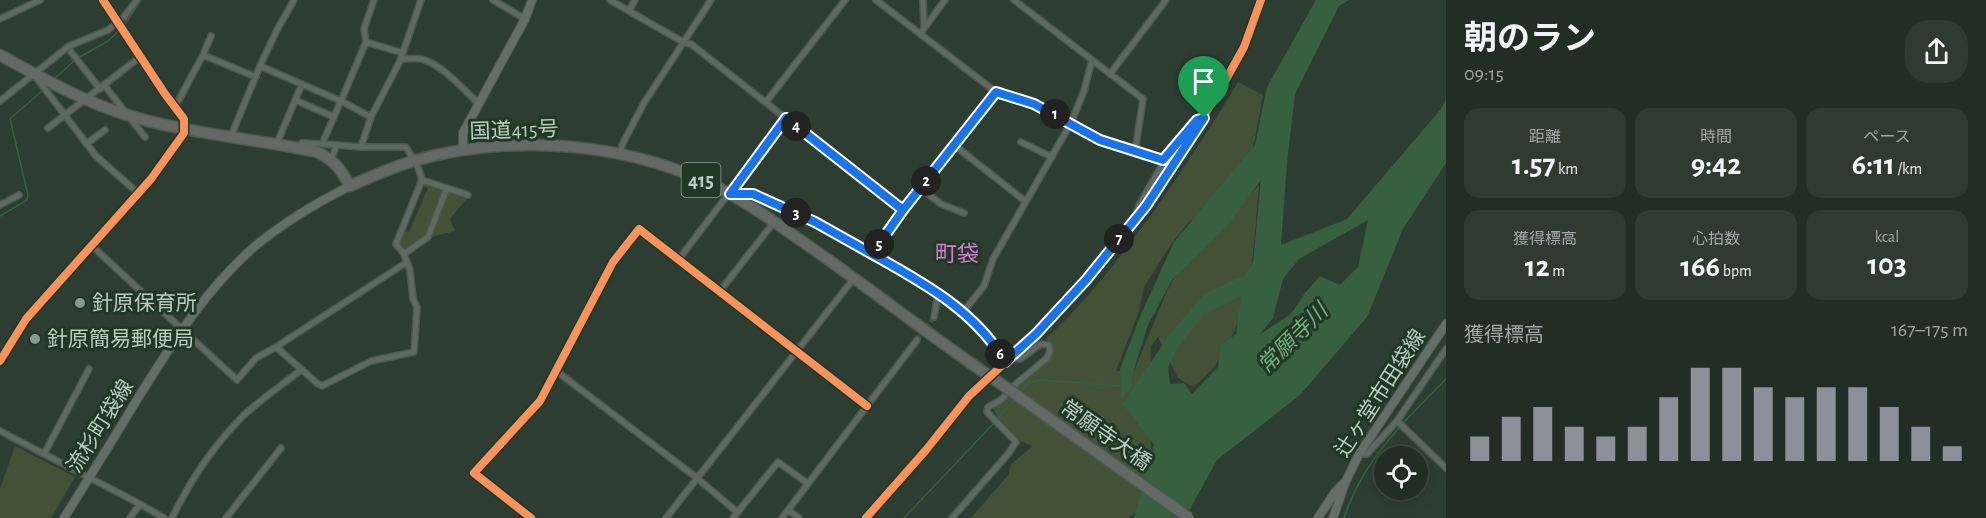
<!DOCTYPE html>
<html lang="ja">
<head>
<meta charset="utf-8">
<style>
  body { margin:0; font-family:"Alegreya Sans","Noto Sans JP",sans-serif; background:#2e3a32; color:#f1f3f6; height:100vh; display:flex; flex-direction:column; font-size:22px; white-space:nowrap }
  * { box-sizing:border-box; margin:0 }
  p { font-size:20px; color:#a2a8a7 }
  .icon { flex:none; width:33px; height:33px; fill:none; stroke:currentColor; stroke-width:2; stroke-linecap:round; stroke-linejoin:round }
  .map { position:relative; flex:1; overflow:hidden }
  .side { display:flex; flex-direction:column; background:#222e25; width:540px }
  .side>* { flex:none }
  .controls { position:absolute; left:1374px; top:446px; display:grid; gap:12px }
  .controls a { display:grid; place-items:center; width:54px; height:54px; border-radius:50%; background:#222e25; box-shadow:0 3px 15px #0003,0 0 0 2px #3f4a42; font-size:30px }
  .pin { position:absolute; display:grid; place-items:center; width:51px; height:51px; color:#fff; margin:-62px -26px; border-radius:50% 50% 50% 0; rotate:-45deg; box-shadow:0 0 6px #0007 }
  .pin .icon { rotate:45deg }
  .km { position:absolute; width:30px; height:30px; margin:-15px; border-radius:50%; background:#222; color:#fff; font-size:16px; line-height:30px; text-align:center }
  .round { display:grid; place-items:center; flex:none; width:63px; height:63px; border-radius:24px; background:#2e3a32 }
  .head { display:flex; align-items:center; justify-content:space-between; height:102px; padding:0 18px }
  h1 { font-size:33px; font-weight:700; line-height:45px }
  .figures { display:grid; grid-template-columns:repeat(3,1fr); gap:9px; height:102px; padding:6px 18px }
  .figures div { display:grid; align-content:center; border-radius:15px; background:#2e3a32; text-align:center }
  .figures b { font-size:30px; font-weight:700 }
  .figures small { font-size:16px; font-weight:400 }
  .figures p { font-size:16px }
  .chart { height:168px; padding:12px 18px }
  .chart p { display:flex; justify-content:space-between }
  .chart svg { width:100%; height:108px; margin-top:6px; stroke:#8c9099; stroke-width:6 }
  main { display:flex; flex:1; min-height:0 }
  .map>svg:first-child { display:block }
</style>
</head>
<body>
<main>
<div class="map">
<svg width="1446" height="518" viewBox="0 0 1446 518">
  <rect width="100%" height="100%" fill="#2e3d31"/>
  <path fill="#435237" d="M1238 82 1263 95 1249 171 1226 193 1188 223 1172 243 1144 287 1139 311 1116 371H1134L1166 293 1182 265 1259 185C1253 249 1254 309 1216 364 1210 372 1201 380 1193 387L1178 378 1158 337 1151 346 1149 428 1153 461 1141 508 1129 518H971L1009 474 1011 464 1033 446C1013 440 1002 425 992 407L1047 363 1052 354V346L1046 339C1092 296 1130 245 1166 194 1191 157 1216 120 1238 82Z
    M425 181 468 197 450 219 455 231 431 237 426 236 404 250 399 242 404 231 409 232 428 188 423 186Z
    M15 446 75 477 51 518H0V489Z"/>
  <path fill="#36603f" fill-rule="evenodd" d="M1316 0H1349L1339 6 1295 94 1287 163 1281 245 1347 219 1441 109 1446 99V163L1403 229 1367 317 1300 395 1217 460 1185 518H1134L1154 445 1123 404 1169 335 1205 293 1246 275 1253 262 1261 180 1227 226 1172 280 1148 325 1131 379 1133 386 1121 400 1120 369 1141 314 1174 242 1255 145 1267 87ZM1368 220 1358 267 1340 285 1320 276 1305 293 1291 314 1259 335 1273 318 1283 279 1299 259ZM1241 296 1236 334 1221 345 1218 367 1192 394 1184 383 1170 384 1168 367 1178 347 1205 314Z"/>
  <g fill="none" stroke-linecap="round" stroke-linejoin="round">
    <path stroke="#36603f" stroke-width="1.5" d="M124 26 141 0
      M78 58 108 41 119 31
      M55 78 74 61
      M0 216 27 200 28 195 10 119 43 90
      M1021 392 1028 383 1041 380 1121 386
      M997 419 1014 400
      M1402 424 1446 379
      M904 518 994 423
      M1344 518C1357 481 1373 457 1399 428"/>
    <path stroke="#435246" stroke-width="5" stroke-dasharray="5 2.5" stroke-linecap="butt" d="M917 340 934 317"/>
    <g stroke="#4c574e" stroke-width="8">
      <path id="street" d="M493 0 525 19
        M610 0 683 42 691 44 903 210
        M876 0 996 92 1034 103 1100 140 1163 160 1197 120 1204 118
        M923 0 924 28
        M1014 0 1143 99 1135 152
        M629 11 635 0
        M0 19 40 0
        M920 34 945 0
        M211 36 203 55 256 77
        M366 42 364 29 374 0
        M71 52 100 89
        M401 59C407 59 414 58 421 59 441 63 464 90 479 104
        M260 66 277 30 294 0
        M1110 74 1166 0
        M35 76 96 156 138 193
        M104 85 145 137
        M295 100 334 117
        M0 101 69 46 108 30 123 18 137 0
        M766 102 845 0
        M175 107 203 55
        M371 117 341 101 366 42 403 53
        M48 128 140 57
        M231 136 260 66 341 101 322 144 337 145
        M1021 142 1052 157
        M277 143 302 84
        M86 144 105 130
        M954 145 1025 201
        M361 147H406L418 167 422 180 468 195
        M300 148 302 143 322 144
        M620 155 622 145 644 103 711 0
        M331 159 337 145 361 147 371 117 400 61 421 0
        M422 180 396 244 404 254 428 237 447 188
        M920 188 941 204 964 213
        M735 194H753L785 208 815 222 908 274 963 312 988 336 1005 362
        M0 205 19 195
        M1136 217 1139 205 1162 165 1163 160
        M92 246 237 380 256 358 276 347
        M404 254 410 270 413 299 417 307 414 352 371 361 322 386 318 384 276 347 407 262
        M872 254 903 210 996 92
        M679 259 786 118
        M720 291 774 222
        M963 312 984 286 993 259 1071 123 1084 91 1092 60
        M934 317 938 294
        M0 361 26 319 151 179 178 144 184 136 185 129
        M555 370 697 478 737 512
        M1397 421 1446 349
        M0 431 140 504 164 518
        M44 454 89 369
        M1359 454H1367L1397 421 1446 468
        M788 510 799 518
        M130 518 140 504
        M172 518C190 481 214 445 243 416 261 399 282 385 301 370
        M226 518 281 448
        M531 518 474 473 540 401 613 262 639 229 867 406
        M666 518 854 278
        M733 518 778 462 807 483
        M782 518 917 340
        M866 518 926 450 969 396 1036 334 1086 280 1146 206 1175 164 1224 83 1244 47 1261 0
        M952 518 1008 454 1016 442 987 412 988 407 1001 400 1017 383 1047 358 1050 351 1049 345 1041 344 1020 359 1011 357"/>
    </g>
    <g stroke="#4c574e" stroke-width="10">
      <path id="secondary" d="M103 0 165 94 184 119 185 127
        M463 150V133L525 19 532 0
        M64 518C89 478 114 438 138 398 172 344 205 290 254 247 283 223 316 203 350 186
        M1318 518 1335 492 1343 484
        M1333 518 1345 483 1359 454 1446 324"/>
    </g>
    <g stroke="#4b594e" stroke-width="13">
      <path id="highway" d="M0 55C40 77 80 100 124 114 186 134 253 138 317 152 335 161 340 168 350 186 370 177 391 168 413 161 515 132 636 142 730 194 759 210 786 230 813 249 876 293 937 341 1001 384"/>
    </g>
    <use href="#street" stroke="#5e6a61" stroke-width="5"/>
    <use href="#secondary" stroke="#636e66" stroke-width="8"/>
    <use href="#highway" stroke="#636a65" stroke-width="10"/>
    <g stroke="#4b594e" stroke-width="13" stroke-linecap="butt">
      <path id="highway-bridge" d="M1001 384 1189 518"/>
    </g>
    <use href="#highway-bridge" stroke="#636a65" stroke-width="10"/>
    <g stroke="#213826" stroke-width="11">
      <path id="cycleway" d="M0 361 26 319 151 179 184 133V119L165 94 103 0
        M531 518 474 473 540 401 613 262 639 229 867 406
        M866 518 926 450 969 396 1036 334 1086 280 1146 206 1175 164 1224 83 1244 47 1261 0"/>
    </g>
    <use href="#cycleway" stroke="#f8935d" stroke-width="8"/>
  </g>
  <g fill="none" stroke-linecap="round" stroke-linejoin="round">
    <g stroke="#fff" stroke-width="12">
      <path id="route" d="M1204 118 1197 120 1163 160 1100 140 1034 104 996 92 903 210 872 254 815 222 753 194H730L786 118 903 210 872 254C922 282 976 311 1005 362L1036 334 1086 280 1146 206 1204 118"/>
    </g>
    <use href="#route" stroke="#1a73e8" stroke-width="8"/>
  </g>
  <g fill="#889a8d" stroke="#213826" stroke-width="2">
    <circle cx="80" cy="303" r="6"/>
    <circle cx="35" cy="339" r="6"/>
  </g>
  <g text-anchor="middle" stroke-width="6" stroke-linejoin="round" paint-order="stroke">
    <rect fill="#213826" stroke="#8ba090" stroke-width="1.5" x="681.5" y="163" width="39" height="34" rx="4.5"/>
    <g font-size="20" font-weight="bold" fill="#b9ccbe">
      <text x="701" y="187">415</text>
    </g>
    <g font-size="21" fill="#b9ccbe" stroke="#213826">
      <text transform="translate(514 130) rotate(-2)" y="7">国道415号</text>
      <text transform="translate(1380 393) rotate(-57)" y="7">辻ヶ堂市田袋線</text>
      <text transform="translate(100 426) rotate(-58)" y="7">流杉町袋線</text>
      <text transform="translate(1106 435) rotate(35)" y="7">常願寺大橋</text>
    </g>
    <g font-size="21" fill="#b9ccbe" stroke="#213826" text-anchor="start">
      <text x="92" y="310">針原保育所</text>
      <text x="47" y="346">針原簡易郵便局</text>
    </g>
    <g font-size="22" fill="#d87bd2" stroke="#213826">
      <text x="957" y="261">町袋</text>
    </g>
    <g font-size="22" font-style="italic" fill="#74aa7f" stroke="#213826">
      <text transform="translate(1292 338) rotate(-45)" y="8">常願寺川</text>
    </g>
  </g>
</svg>
<div class="controls">
<a><svg class="icon" aria-label="locate" viewBox="0 0 24 24"><circle cx="12" cy="12" r="6"/><path d="M12 2v4M12 18v4M2 12h4M18 12h4"/></svg></a>
</div>
<div class="pin" style="left:1204px;top:118px;background:#1e9e55"><svg class="icon" aria-label="arrive" viewBox="0 0 24 24"><path d="M6 21V4h12l-3 4 3 4H6"/></svg></div>
<b class="km" style="left:1055px;top:114px">1</b>
<b class="km" style="left:926px;top:181px">2</b>
<b class="km" style="left:796px;top:213px">3</b>
<b class="km" style="left:796px;top:126px">4</b>
<b class="km" style="left:879px;top:244px">5</b>
<b class="km" style="left:1000px;top:354px">6</b>
<b class="km" style="left:1119px;top:239px">7</b>
</div>
<section class="side">
<div class="head"><div><h1>朝のラン</h1><p>09:15</p></div><a class="round"><svg class="icon" aria-label="share" viewBox="0 0 24 24"><path d="M12 15V3M7 8l5-5 5 5M5 13v7h14v-7"/></svg></a></div>
<div class="figures">
<div><p>距離</p><b>1.57<small> km</small></b></div>
<div><p>時間</p><b>9:42</b></div>
<div><p>ペース</p><b>6:11<small> /km</small></b></div>
</div>
<div class="figures">
<div><p>獲得標高</p><b>12<small> m</small></b></div>
<div><p>心拍数</p><b>166<small> bpm</small></b></div>
<div><p>kcal</p><b>103</b></div>
</div>
<div class="chart"><p><span>獲得標高</span>167–175 m</p>
<svg viewBox="0 0 160 44" preserveAspectRatio="none"><path d="M5 44V34M15 44V26M25 44V22M35 44V30M45 44V34M55 44V30M65 44V18M75 44V6M85 44V6M95 44V14M105 44V18M115 44V14M125 44V14M135 44V22M145 44V30M155 44V38"/></svg>
</div>
</section>
</main>
</body>
</html>
